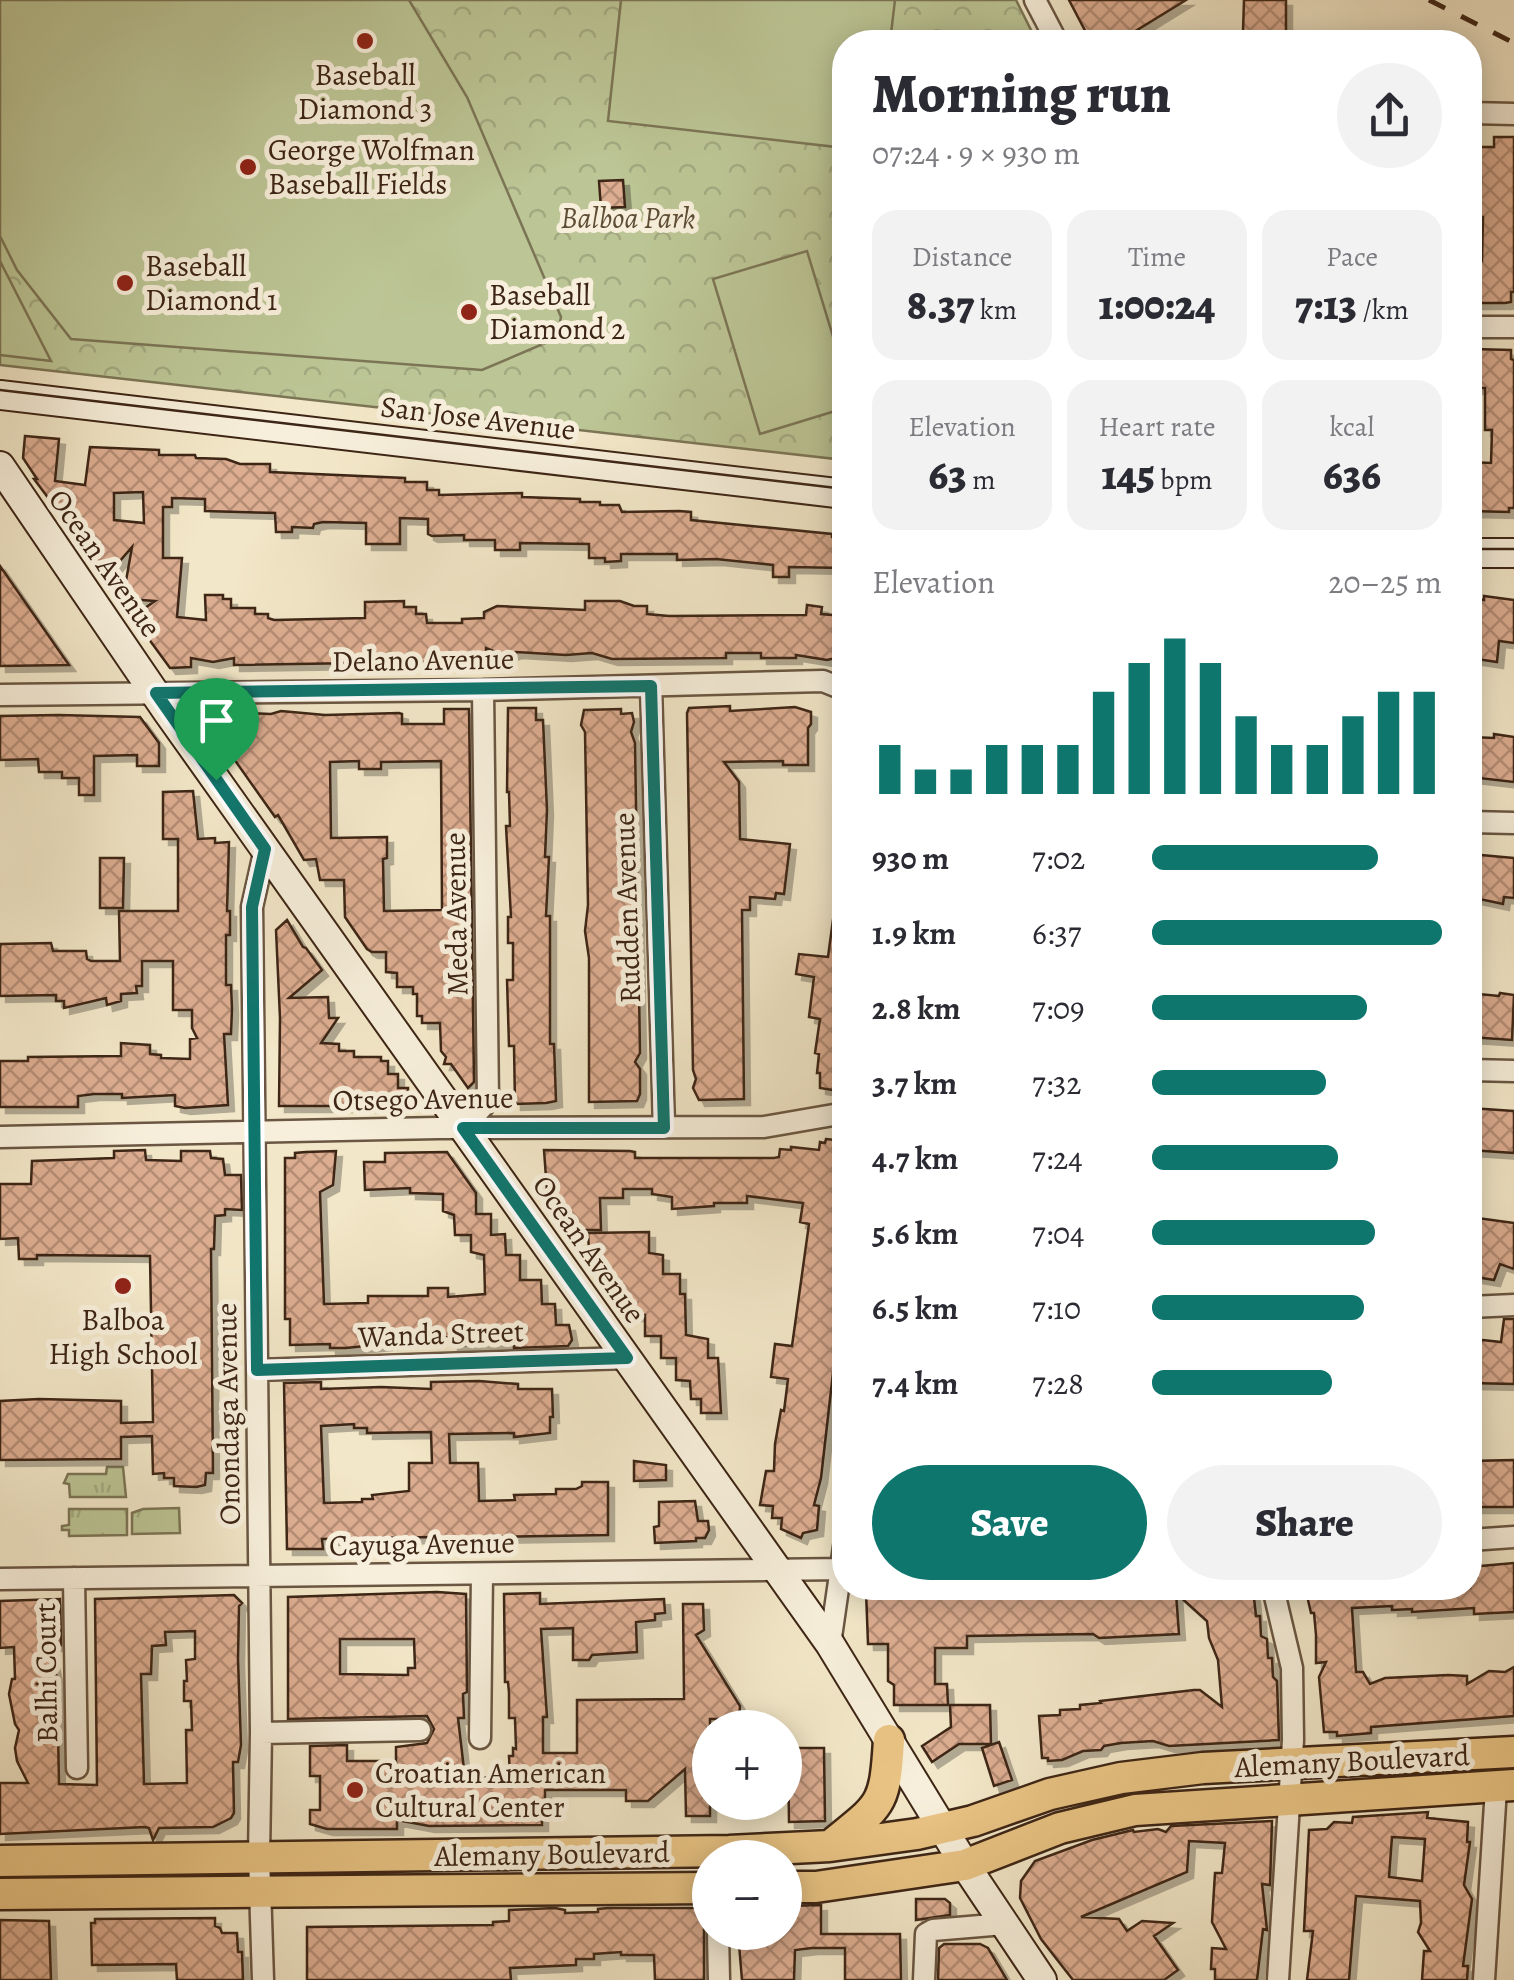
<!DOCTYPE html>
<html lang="en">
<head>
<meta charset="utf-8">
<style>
  body { margin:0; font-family:Alegreya,serif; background:#f2f2f3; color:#2b2b33; height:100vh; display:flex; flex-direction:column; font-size:38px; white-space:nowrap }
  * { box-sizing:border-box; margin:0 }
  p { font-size:32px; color:#7c7c81 }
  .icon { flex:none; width:55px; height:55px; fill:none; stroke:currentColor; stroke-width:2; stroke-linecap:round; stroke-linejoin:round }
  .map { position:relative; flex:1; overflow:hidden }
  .sheet { position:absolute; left:832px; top:30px; width:650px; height:1570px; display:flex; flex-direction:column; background:#fff; border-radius:40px; box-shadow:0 5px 25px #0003 }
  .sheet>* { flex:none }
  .buttons { position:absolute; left:692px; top:1710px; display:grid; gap:20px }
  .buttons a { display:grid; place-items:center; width:110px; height:110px; border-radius:50%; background:#fff; box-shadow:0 5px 25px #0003; font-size:50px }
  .pin { position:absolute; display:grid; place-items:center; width:85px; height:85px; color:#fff; margin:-102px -42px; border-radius:50% 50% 50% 0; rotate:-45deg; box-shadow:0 0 10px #0007 }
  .pin .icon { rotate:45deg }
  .round { display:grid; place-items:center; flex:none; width:105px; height:105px; border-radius:52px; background:#f2f2f3 }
  .summary { display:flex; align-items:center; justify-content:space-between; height:170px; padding:0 40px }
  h1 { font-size:55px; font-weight:800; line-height:75px }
  .figures { display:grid; grid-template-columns:repeat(3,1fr); gap:15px; height:170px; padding:10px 40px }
  .figures div { display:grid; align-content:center; border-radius:25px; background:#f2f2f3; text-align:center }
  .figures b { font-size:42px; font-weight:800 }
  .figures small { font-size:28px; font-weight:400 }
  .figures p { font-size:28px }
  .chart { height:280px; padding:20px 40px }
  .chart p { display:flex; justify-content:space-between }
  .chart svg { width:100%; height:180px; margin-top:10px; stroke:#0f766e; stroke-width:6 }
  .action { display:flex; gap:20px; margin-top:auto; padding:20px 40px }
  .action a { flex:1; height:115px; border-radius:60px; background:#0f766e; color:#fff; font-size:40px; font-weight:800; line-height:115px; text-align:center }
  .action a+a { background:#f2f2f3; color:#2b2b33 }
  ul { padding:0 40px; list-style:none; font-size:32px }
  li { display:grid; grid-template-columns:160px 120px 1fr; align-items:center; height:75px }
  li i { height:25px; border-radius:12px; background:#0f766e }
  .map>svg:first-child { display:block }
</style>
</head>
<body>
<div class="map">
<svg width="1514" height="1980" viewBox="0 0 1514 1980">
  <defs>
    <pattern id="grass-tufts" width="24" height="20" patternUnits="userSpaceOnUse" patternTransform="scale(2.5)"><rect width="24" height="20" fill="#bcc595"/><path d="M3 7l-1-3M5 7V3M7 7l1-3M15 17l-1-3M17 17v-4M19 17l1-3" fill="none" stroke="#a2a980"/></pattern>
    <pattern id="park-crowns" width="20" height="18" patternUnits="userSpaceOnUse" patternTransform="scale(2.5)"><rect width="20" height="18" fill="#bcc595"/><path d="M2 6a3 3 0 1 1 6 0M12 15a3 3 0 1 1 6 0" fill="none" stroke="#a2a980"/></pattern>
    <pattern id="building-cross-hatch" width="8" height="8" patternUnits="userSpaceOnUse" patternTransform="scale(2.5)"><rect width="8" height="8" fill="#ddad91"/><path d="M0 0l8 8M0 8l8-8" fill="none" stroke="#b48d75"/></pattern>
    <filter id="shadow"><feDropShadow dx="6" dy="6" stdDeviation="0" flood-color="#0004"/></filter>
  </defs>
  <rect width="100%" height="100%" fill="#f2e7c8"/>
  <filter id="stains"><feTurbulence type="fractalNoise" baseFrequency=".002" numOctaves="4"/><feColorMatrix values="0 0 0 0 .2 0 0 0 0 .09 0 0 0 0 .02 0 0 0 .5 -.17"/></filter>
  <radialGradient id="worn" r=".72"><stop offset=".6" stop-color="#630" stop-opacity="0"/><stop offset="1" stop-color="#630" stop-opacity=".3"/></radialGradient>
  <path fill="url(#grass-tufts)" stroke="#7c7555" stroke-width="2.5" d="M107 1467H123L126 1497H70L69 1484 64 1483 68 1474H106Z
    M179 1508 180 1533 132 1534V1513L143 1509Z
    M69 1509H127V1535L69 1536V1530H62V1526L69 1525Z"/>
  <path fill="url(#park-crowns)" stroke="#7c7555" stroke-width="2.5" d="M0 0H1016L1037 42H845V460L0 365Z"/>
  <path fill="#bcc595" stroke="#7c7555" stroke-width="2.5" d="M0 0H409L467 97 561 317 557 338 482 370 71 339 17 270 0 236Z
    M621 0H895L890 42H845V148L608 121Z
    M807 251 845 376V408L760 434 713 279Z
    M0 261 51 361 0 355Z"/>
  <path fill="url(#building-cross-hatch)" stroke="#3d2515" stroke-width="2.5" fill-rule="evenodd" filter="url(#shadow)" d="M1069 0H1186L1134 32 1140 42H1091Z
    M1244 0H1286V32H1243Z
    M1494 137H1514V292H1511V302L1505 303H1477L1470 292V260L1482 261 1483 217H1480L1481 178H1470V147H1494Z
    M623 180 625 207 601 208 599 181Z
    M1472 349 1511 350V359L1514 360V508H1509V512L1470 511V462L1491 463 1492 430H1485V388H1470Z
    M25 436 59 439 55 481 85 485 90 447 159 450V455H195L196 458 226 459 240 464H270V472L405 478V482H427V490H439V495L522 493V497L580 499V502H600V505H619L622 512 679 511 691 512V520L832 534V537L845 539V568L789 567V577H773V565L716 559 677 560V554H621V561L605 562V558H589V544L520 543V550H495V540H464V535L432 536 428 534V519L400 518V544H366V523L323 522 314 524 313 528 292 527V532H276L275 513 205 511V499L172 498V507H163V558H182L177 617 206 620 205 595H223V599H231V608H255V614H268V618L274 620 365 618V602L404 601V607H416V614H426L427 623H462V619L484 618V612L497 606 585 610V601H620L634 606H647V614L669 616 806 615 807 605 822 607 821 614 845 616V656L827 660 796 655V658H761V653H726V658L612 659 592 653 566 655 516 652 506 656 486 648V661L234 665V658L213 662 191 658V667L170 668 135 620V615L155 601 128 599V593L124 592 132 547 107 576 34 479H37L23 458ZM143 492 144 523 114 520V493Z
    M0 566 69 665 0 666Z
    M1484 596 1514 600V643L1499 641 1497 662 1470 658V598L1484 600Z
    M730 706V711L795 707 811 712V724L808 728V765H783V761L724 762 739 782 740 839 790 844 784 894 776 893 775 899 750 897V910H742L744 1099 699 1100 693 1088 696 1079 693 1070 687 713 689 708Z
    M508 708H536V720H543L547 810 545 857H549L546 916H550V1044H554L556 1101 546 1103 515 1104 514 1046H509L507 980H513V943H508V917H511L506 826H510L509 792H507Z
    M444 709H469L474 1082 468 1088 451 1064H444L446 1057 441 1051 440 1023H422V1016H417V994H413V987H397V973L386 972V952H372L367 949 345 917 344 880H320L316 859 304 860 278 815 275 817 210 725 226 712 271 714 281 711 325 715 399 713 402 714V724H444ZM359 761V769H381V762L441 761 442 910 384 911 383 859 387 858V837L331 838 330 762Z
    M621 709V714L632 713 634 722 631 732 635 743 640 1053 635 1062 640 1069V1094L637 1101 589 1102V958L585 931 588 905 585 732 581 725 584 710Z
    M58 715 140 717 159 743V766H137V755L94 756V795H79V778H62V772H39L38 759 0 760V716Z
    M1494 734 1514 737V782L1470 777 1471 737 1494 738Z
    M193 791 198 839 215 838V843L229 842 227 911H230V935H226V985H231L232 1009 231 1034H224L228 1105 185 1108 175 1106V1095L122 1098V1094H94L78 1096V1107H0V1061H28V1057L121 1056V1043L150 1045V1054L161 1055V1058L190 1059V1039L197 1038 192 1028V1010H173V961H142V986H136L137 993 121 994V1001L107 1005 106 998 64 1008V1001H56V995L0 996V948L1 944 51 943 53 951H86L87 959 91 961H120L119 911H178V839H163V792Z
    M1470 854 1514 858V898L1504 897 1503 904 1470 897Z
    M100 858H124L123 908H100Z
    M836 898 845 899V1092L820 1088V1073H817L819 1054 815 1053 820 1019 809 1017 814 977 796 974 799 954 828 957Z
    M287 920 303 947 306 948 322 970 289 998 328 997 329 1018H338L321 1043 339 1044V1051H354V1057H381V1061H388V1074H398V1088H408V1106H279L280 1018 276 930Z
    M1500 993 1514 995 1512 1040 1470 1037V996L1478 998 1479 994 1499 996Z
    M1470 1108 1514 1111V1153L1470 1150Z
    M826 1139 845 1141 844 1277 821 1478 814 1505 819 1506 817 1530 803 1533 801 1538 781 1529 782 1518H772L773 1506 760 1505 766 1471H774L775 1444 781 1410 784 1411 788 1379 771 1377 775 1344 792 1346 809 1224 800 1222 803 1203 747 1196V1203H714V1206L672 1209V1197L652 1194V1189H623V1198H600L601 1230H566V1205H548L544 1150 630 1151 635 1152V1158H774L779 1157 780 1149 791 1150V1147L819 1150 820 1142 825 1143Z
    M145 1150 146 1160 181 1161V1151H210L211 1158 223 1159 225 1175H241L242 1210 225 1209V1215L215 1216 214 1249H211L213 1473H206L205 1485 196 1487 174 1486V1478H164V1473L153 1474 152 1436 121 1437V1459L0 1460V1401L39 1399 121 1401V1423L153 1422 150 1256 37 1255V1259H19L18 1238 0 1239V1184H31L32 1161 114 1158V1151Z
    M336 1151 333 1185 320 1192 324 1304 368 1303V1296H428V1288H448V1297L485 1294 484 1255 471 1252V1235H455L454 1215 443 1211V1194L410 1193V1188L365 1190 364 1162H385V1153L447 1152 476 1193V1214H491V1235L505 1234 506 1255H520V1280H541L542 1304H555L556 1325H569L572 1340 568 1346 514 1348V1343L452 1346V1337L394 1338V1343L346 1348H330V1344L290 1345V1319H285V1158H295V1153L306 1152Z
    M1470 1217 1514 1223V1269L1500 1264 1494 1280 1470 1276Z
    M649 1232V1253L663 1255V1274H680V1294H685L686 1335 708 1339V1358H718L721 1413H701V1399H691L690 1381 676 1380V1358H661V1336H645V1315H629V1295H615L609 1275H602L596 1254 589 1251 588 1233Z
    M1504 1319H1514V1384L1470 1383V1348L1483 1340 1501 1342Z
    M479 1381 518 1384V1389H552L553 1417H550V1433L514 1437V1433L449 1434 450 1463H478L479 1501 515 1500 514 1495 556 1494V1489H576L582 1486V1482H608V1535L478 1537 479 1542 447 1544 433 1543 432 1537 322 1539 323 1549H287L284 1383 321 1382V1389L381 1387 431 1389V1382ZM354 1424V1428H367V1433L431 1432 432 1463H409V1491L372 1495 373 1499H362V1502L324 1503 321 1426Z
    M1514 1460V1507H1470V1461Z
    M634 1461 666 1465V1480L634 1481Z
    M695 1501 698 1521H708L709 1530 705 1538H696V1541L655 1543 654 1527 659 1526V1502Z
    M1514 1563V1612L1474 1614V1608L1412 1612V1609L1392 1610V1606L1352 1608 1356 1672H1363L1370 1684 1385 1678 1448 1675 1467 1676V1684L1489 1671 1505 1672 1514 1667V1716L1371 1727V1733L1337 1736V1732H1324L1319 1677 1326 1662 1316 1663V1635L1314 1613H1311L1308 1600 1309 1588H1470V1567Z
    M1081 1588 1253 1589 1256 1616H1260L1261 1636 1267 1639 1268 1658H1272L1273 1677 1277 1681 1279 1740 1169 1746 1153 1741 1121 1743 1104 1746 1101 1750 1083 1751 1062 1760 1048 1761V1758H1042L1039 1716 1060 1715V1710L1080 1709V1705L1101 1703 1100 1701 1194 1690H1200L1222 1707 1218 1660 1209 1638 1207 1621 1176 1593 1179 1634 1099 1638 1093 1634 967 1636V1648H935V1684H947L948 1705H894V1685L888 1681V1644H868L866 1591H1034Z
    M437 1592 466 1594 467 1692 463 1694 464 1718H458L465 1778 510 1777 509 1756H513V1748L516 1749 515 1718H509V1693L508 1682H505L504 1594 540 1593V1604L664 1599 665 1613 655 1614V1620L636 1622 637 1652 592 1655 589 1660H573V1628L541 1629 547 1717H543V1753H577V1700L684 1699 683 1604H703L704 1630 696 1635 740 1706 739 1719H710V1816H686L685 1769 648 1801H626V1790H545V1813L542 1814V1825L429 1826 397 1820V1829H327L310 1824V1810H320V1776H310V1746L347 1745V1761H396V1747L427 1743 434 1729 427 1716 288 1719V1597ZM340 1639H414L415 1668H408V1675L340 1674Z
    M234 1595 242 1603 239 1606 238 1659 241 1745 238 1762H233L234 1813 231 1818 213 1827 159 1828 153 1840 149 1828 145 1827 0 1834V1783H28L17 1761 15 1748 19 1730 15 1724 9 1694 12 1679H15L14 1647 0 1648V1601L60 1599 61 1645H49L57 1679 59 1784 97 1785 95 1599ZM195 1631V1659L186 1660 187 1681H184V1701H191L192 1730H186L187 1783 144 1784 141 1674H151L152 1646 166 1645 165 1632Z
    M950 1705H990L991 1744H959L932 1762 922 1746 951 1727Z
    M999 1742 1012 1780 994 1786 982 1748Z
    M788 1748H824L825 1821 789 1822Z
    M1428 1812 1427 1818 1468 1822 1467 1842H1470L1464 1885 1472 1899 1463 1966H1468L1467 1980H1422L1424 1951H1430L1418 1932 1421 1923 1420 1901 1356 1896 1349 1980H1307L1313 1931H1304L1309 1830 1327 1829 1334 1822 1352 1823 1353 1817ZM1392 1837 1425 1839 1422 1881 1389 1877Z
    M1272 1821 1270 1885 1262 1884 1267 1930 1263 1929 1257 1980H1215V1969H1211L1212 1948 1226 1949 1212 1922 1215 1873H1222L1225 1843 1189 1841 1187 1872 1081 1917 1119 1919 1127 1931 1142 1921 1173 1923 1154 1936 1178 1970 1164 1980H1073L1041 1939 1020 1898 1021 1881 1035 1861 1092 1840 1133 1830 1134 1832 1158 1829 1166 1832 1171 1826Z
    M916 1899H945L950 1903V1915L916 1920Z
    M821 1905V1934H900L901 1980H845V1948H812L795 1950 794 1980H742L738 1932H785V1906Z
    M555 1908 565 1910V1913L598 1912V1909L608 1908H704V1980H655L654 1955H621V1952L594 1954V1959H576V1965L510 1968 511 1980H307V1927L493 1925V1922L509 1921V1910Z
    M215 1918V1926L220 1928 222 1933H237L238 1952H242L243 1980H177L176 1964 92 1965 91 1923H95V1919Z
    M0 1920 49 1921 51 1980H0Z
    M944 1944H980L988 1948 1007 1980H938L939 1948Z"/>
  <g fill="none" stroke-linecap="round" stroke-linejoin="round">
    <g stroke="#6a5642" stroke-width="25">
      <path id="minor" d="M1035 0 1057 42
        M1470 113 1514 114
        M1470 327H1514
        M651 687 664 1127
        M0 695 483 690 823 681 845 690
        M1470 822 1514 823
        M1470 1070 1514 1071
        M463 1128 488 1101 483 690
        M0 1137 438 1128 764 1127 845 1113
        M1470 1307 1514 1305
        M257 1370 627 1358
        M1470 1540 1514 1537
        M74 1578 77 1768
        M0 1579 845 1569
        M1273 1588 1292 1668 1293 1740 1278 1980
        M830 1644 845 1540
        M261 1733 420 1730
        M480 1738 482 1574
        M718 1932 719 1980
        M263 1980 259 1856 261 1733 252 907 265 849
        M924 1980 926 1934 933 1930 1004 1924
        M1484 1980 1496 1788"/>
    </g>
    <g stroke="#3d2515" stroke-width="32">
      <path id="secondary" d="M0 395 845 494
        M0 466 167 711 830 1644 965 1865 1042 1980
        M1470 553H1514"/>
    </g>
    <g stroke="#3d2515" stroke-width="35">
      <path id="primary" d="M830 1846C881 1804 885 1808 889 1740
        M0 1861 729 1851 830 1846 917 1834 973 1821 1050 1794 1121 1778 1203 1768 1514 1752
        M785 1887H816L965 1865 1060 1828 1135 1810 1514 1785
        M0 1894 710 1888"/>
    </g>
    <use href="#minor" stroke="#f7efdb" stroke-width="20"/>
    <use href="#secondary" stroke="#f7efdb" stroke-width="28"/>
    <use href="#primary" stroke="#e9c484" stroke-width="30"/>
    <path stroke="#3d2515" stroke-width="2.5" d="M0 390 845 489
      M1470 549H1514"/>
    <path stroke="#3d2515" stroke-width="5" stroke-dasharray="18 18" stroke-linecap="butt" d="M1429 0 1514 43"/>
  </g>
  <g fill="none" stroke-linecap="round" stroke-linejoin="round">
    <g stroke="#fff" stroke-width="20">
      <path id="route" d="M651 686 664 1128H463L627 1358 257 1370 252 907 265 849 156 693Z"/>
    </g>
    <use href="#route" stroke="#0f766e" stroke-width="12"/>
  </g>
  <g fill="#8f2418" stroke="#f7efdb" stroke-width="4">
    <circle cx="365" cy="41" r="10"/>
    <circle cx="248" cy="167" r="10"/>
    <circle cx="125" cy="283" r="10"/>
    <circle cx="469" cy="312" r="10"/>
    <circle cx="123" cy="1286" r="10"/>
    <circle cx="355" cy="1790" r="10"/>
  </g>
  <g text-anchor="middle" stroke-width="10" stroke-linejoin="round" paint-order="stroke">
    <g font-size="30" fill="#3d2515" stroke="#f7efdb" text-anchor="start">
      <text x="365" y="85" text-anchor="middle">Baseball<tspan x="365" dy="34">Diamond 3</tspan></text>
      <text x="268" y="160">George Wolfman<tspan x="268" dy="34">Baseball Fields</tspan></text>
      <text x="145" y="276">Baseball<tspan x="145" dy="34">Diamond 1</tspan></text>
      <text x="489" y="305">Baseball<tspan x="489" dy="34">Diamond 2</tspan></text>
      <text x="123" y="1330" text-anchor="middle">Balboa<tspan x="123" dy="34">High School</tspan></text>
      <text x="375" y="1783">Croatian American<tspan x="375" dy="34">Cultural Center</tspan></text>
    </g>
    <g font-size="30" font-style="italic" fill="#5d4d35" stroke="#f7efdb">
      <text x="628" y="228">Balboa Park</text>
    </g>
    <g font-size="30" fill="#3d2515" stroke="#f7efdb">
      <text transform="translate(478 418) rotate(7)" y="10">San Jose Avenue</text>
      <text transform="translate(105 563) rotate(55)" y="10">Ocean Avenue</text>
      <text transform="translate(423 660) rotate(-1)" y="10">Delano Avenue</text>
      <text transform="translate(627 908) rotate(-92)" y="10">Rudden Avenue</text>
      <text transform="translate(456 914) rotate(-91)" y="10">Meda Avenue</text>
      <text transform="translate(423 1099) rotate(-1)" y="10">Otsego Avenue</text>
      <text transform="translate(589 1249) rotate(55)" y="10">Ocean Avenue</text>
      <text transform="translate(441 1334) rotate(-2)" y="10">Wanda Street</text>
      <text transform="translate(228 1414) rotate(-91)" y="10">Onondaga Avenue</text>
      <text transform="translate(422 1544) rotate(-1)" y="10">Cayuga Avenue</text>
      <text transform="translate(46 1673) rotate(-91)" y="10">Balhi Court</text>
      <text transform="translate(1352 1761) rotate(-3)" y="10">Alemany Boulevard</text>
      <text transform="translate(552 1854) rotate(-1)" y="10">Alemany Boulevard</text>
    </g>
  </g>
  <rect width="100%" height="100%" filter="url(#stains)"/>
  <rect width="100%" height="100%" fill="url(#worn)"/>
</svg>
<div class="buttons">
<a>+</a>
<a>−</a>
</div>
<div class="pin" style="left:216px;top:780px;background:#1e9e55"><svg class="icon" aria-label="arrive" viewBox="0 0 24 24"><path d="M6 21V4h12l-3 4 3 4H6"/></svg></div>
<section class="sheet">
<div class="summary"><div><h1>Morning run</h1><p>07:24 · 9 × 930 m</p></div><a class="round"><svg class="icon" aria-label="share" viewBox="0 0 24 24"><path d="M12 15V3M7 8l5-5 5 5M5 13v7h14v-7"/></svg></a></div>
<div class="figures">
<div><p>Distance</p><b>8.37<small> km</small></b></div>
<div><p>Time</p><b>1:00:24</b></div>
<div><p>Pace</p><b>7:13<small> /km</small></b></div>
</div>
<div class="figures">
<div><p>Elevation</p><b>63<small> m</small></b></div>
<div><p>Heart rate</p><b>145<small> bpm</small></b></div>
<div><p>kcal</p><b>636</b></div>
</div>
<div class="chart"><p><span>Elevation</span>20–25 m</p>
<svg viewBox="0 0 160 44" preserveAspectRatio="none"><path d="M5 44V32M15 44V38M25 44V38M35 44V32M45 44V32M55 44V32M65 44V19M75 44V12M85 44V6M95 44V12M105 44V25M115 44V32M125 44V32M135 44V25M145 44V19M155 44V19"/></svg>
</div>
<ul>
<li><b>930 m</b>7:02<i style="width:78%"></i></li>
<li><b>1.9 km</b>6:37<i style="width:100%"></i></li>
<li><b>2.8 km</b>7:09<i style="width:74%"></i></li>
<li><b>3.7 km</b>7:32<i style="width:60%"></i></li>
<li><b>4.7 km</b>7:24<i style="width:64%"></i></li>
<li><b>5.6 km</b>7:04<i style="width:77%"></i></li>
<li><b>6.5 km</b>7:10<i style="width:73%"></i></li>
<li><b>7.4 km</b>7:28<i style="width:62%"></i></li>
</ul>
<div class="action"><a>Save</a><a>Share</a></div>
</section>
</div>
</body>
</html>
